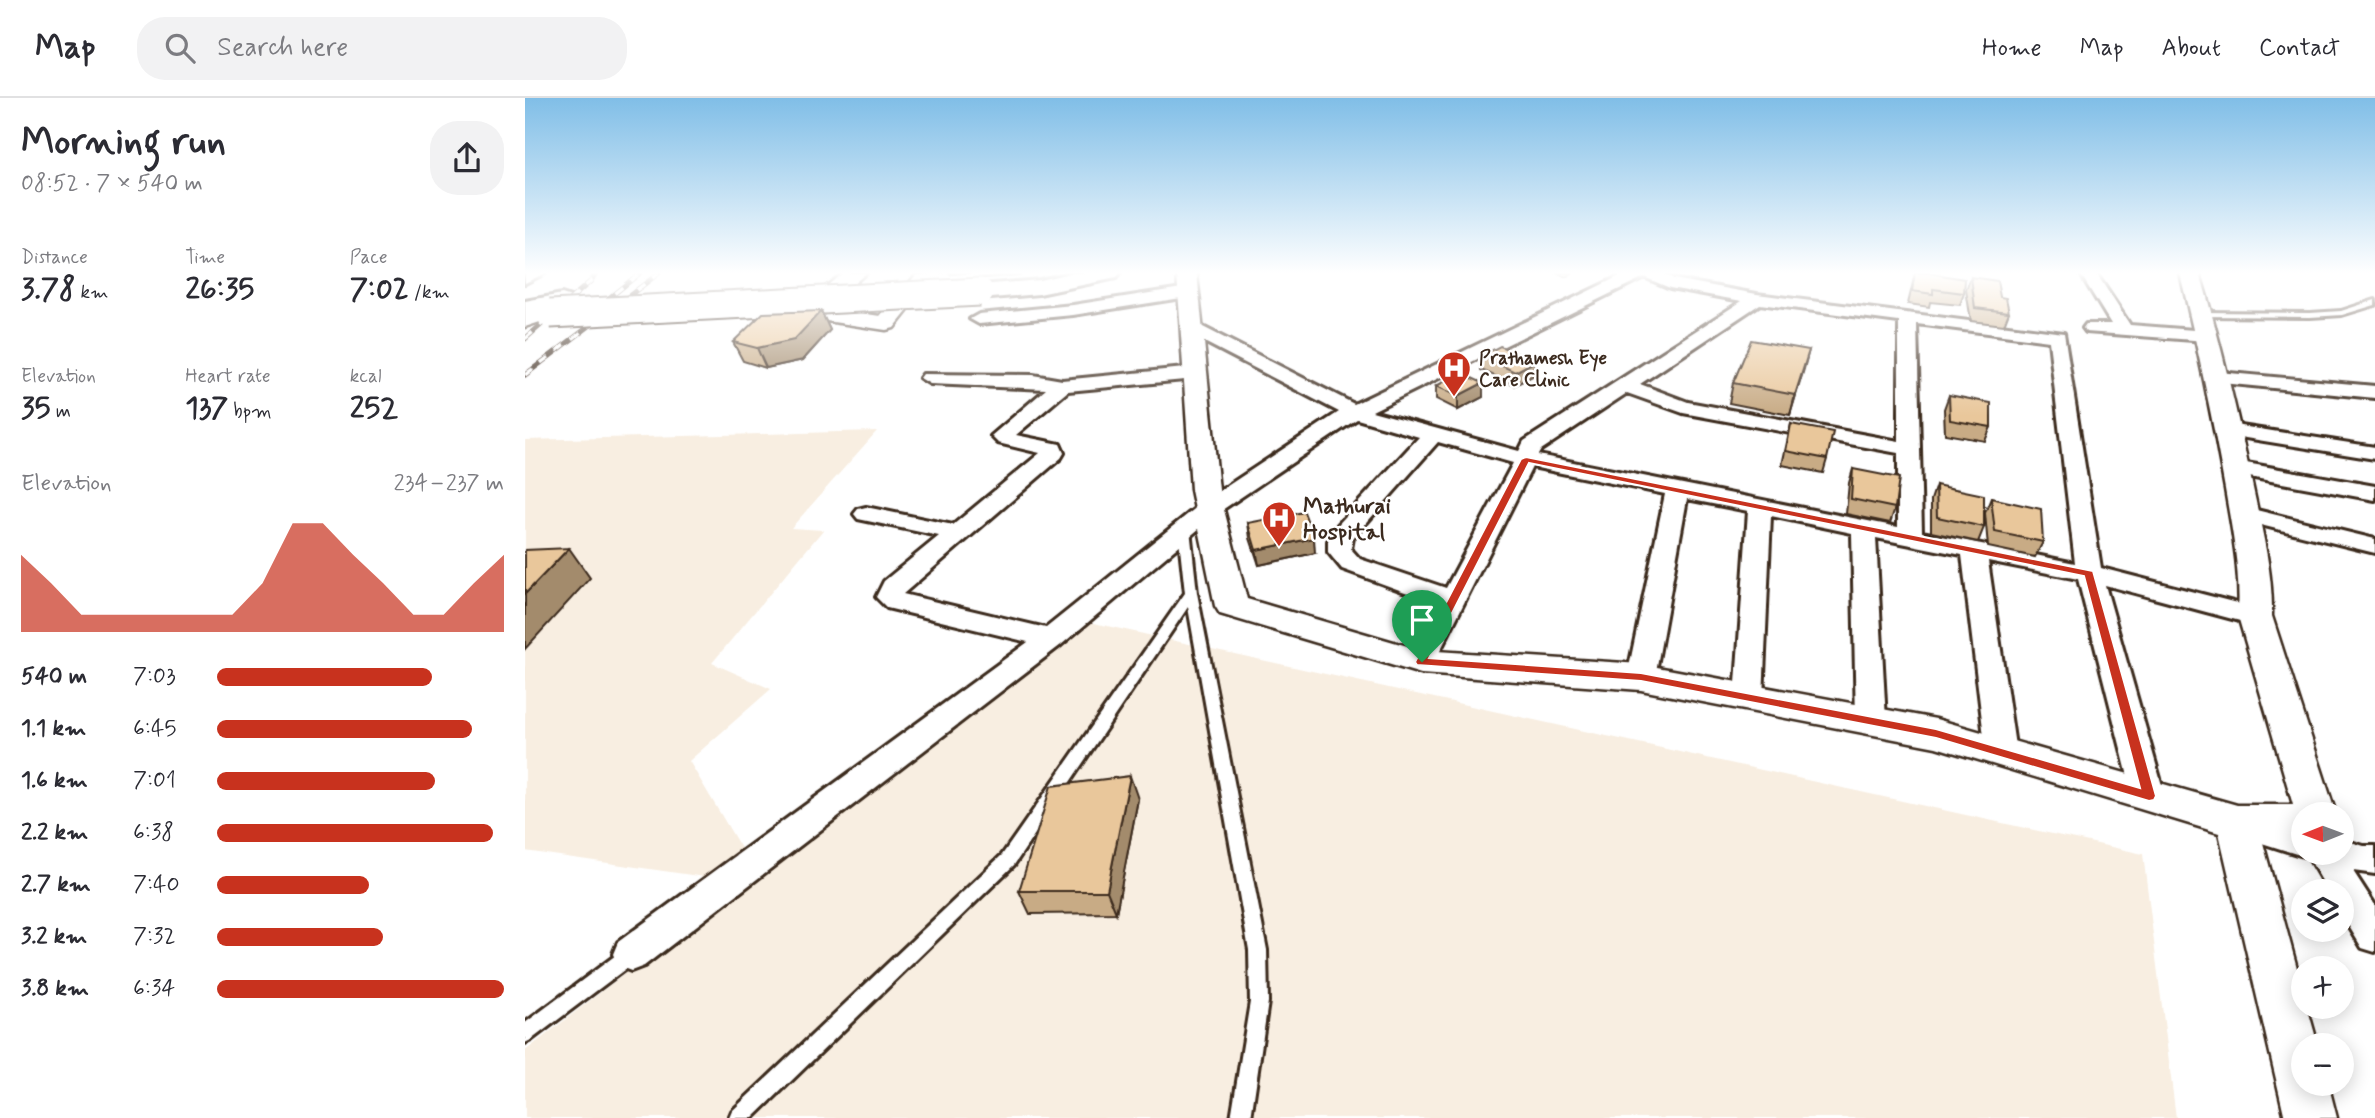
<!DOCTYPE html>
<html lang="en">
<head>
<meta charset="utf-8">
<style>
  body { margin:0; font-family:Mynerve,sans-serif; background:#f2f2f3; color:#2b2b33; height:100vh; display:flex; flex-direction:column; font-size:26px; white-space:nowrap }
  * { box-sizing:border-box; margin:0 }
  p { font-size:23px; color:#7c7c81 }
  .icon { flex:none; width:38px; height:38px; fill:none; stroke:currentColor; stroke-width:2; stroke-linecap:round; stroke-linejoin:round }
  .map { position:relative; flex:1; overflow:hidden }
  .details { display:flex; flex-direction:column; background:#fff; width:525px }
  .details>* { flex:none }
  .needle { width:46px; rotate:269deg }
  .buttons { position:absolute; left:1766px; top:704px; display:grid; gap:14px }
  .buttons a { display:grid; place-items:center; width:63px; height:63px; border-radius:50%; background:#fff; box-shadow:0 4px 18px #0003; font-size:35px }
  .pin { position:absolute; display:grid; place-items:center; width:60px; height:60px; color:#fff; margin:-72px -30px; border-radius:50% 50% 50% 0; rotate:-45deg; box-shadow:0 0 7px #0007 }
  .pin .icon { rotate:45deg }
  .round { display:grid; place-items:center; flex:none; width:74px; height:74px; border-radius:28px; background:#f2f2f3 }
  .summary { display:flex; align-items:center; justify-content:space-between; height:119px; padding:0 21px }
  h1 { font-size:38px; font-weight:800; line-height:52px }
  .metrics { display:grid; grid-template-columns:repeat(3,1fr); gap:10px; height:119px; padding:7px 21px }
  .metrics div { display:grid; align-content:center }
  .metrics b { font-size:30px; font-weight:800 }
  .metrics small { font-size:19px; font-weight:400 }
  .metrics p { font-size:19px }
  .chart { height:196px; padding:14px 21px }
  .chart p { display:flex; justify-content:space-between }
  .chart svg { width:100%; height:126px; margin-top:7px; fill:#c8321e; opacity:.7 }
  ul { padding:0 21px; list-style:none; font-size:23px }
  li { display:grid; grid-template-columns:112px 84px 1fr; align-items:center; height:52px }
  li i { height:18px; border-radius:9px; background:#c8321e }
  header { display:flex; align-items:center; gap:42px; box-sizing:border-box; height:98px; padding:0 35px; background:#fff; border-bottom:2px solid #e1e1e2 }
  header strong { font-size:33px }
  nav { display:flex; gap:38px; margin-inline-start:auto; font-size:24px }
  .search { width:490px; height:63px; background:#f2f2f3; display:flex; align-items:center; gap:18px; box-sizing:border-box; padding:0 24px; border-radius:28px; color:#7c7c81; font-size:26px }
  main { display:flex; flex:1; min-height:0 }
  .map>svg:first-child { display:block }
</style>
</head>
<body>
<header>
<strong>Map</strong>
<div class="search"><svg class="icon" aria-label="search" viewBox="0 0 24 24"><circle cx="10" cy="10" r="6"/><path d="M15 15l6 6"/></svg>Search here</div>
<nav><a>Home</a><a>Map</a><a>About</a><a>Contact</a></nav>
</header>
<main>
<section class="details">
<div class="summary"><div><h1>Morning run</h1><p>08:52 · 7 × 540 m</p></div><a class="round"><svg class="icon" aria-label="share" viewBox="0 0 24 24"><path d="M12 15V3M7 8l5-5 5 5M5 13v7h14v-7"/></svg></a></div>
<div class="metrics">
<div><p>Distance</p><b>3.78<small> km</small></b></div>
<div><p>Time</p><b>26:35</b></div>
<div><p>Pace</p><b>7:02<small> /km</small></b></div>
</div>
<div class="metrics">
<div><p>Elevation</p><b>35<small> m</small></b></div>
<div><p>Heart rate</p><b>137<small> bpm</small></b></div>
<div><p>kcal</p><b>252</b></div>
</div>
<div class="chart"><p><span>Elevation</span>234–237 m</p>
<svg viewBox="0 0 160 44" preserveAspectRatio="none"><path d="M0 44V17L10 27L20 38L30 38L40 38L50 38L60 38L70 38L80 27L90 6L100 6L110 17L120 27L130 38L140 38L150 27L160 17V44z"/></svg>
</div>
<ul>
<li><b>540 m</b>7:03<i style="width:75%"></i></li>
<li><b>1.1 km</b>6:45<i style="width:89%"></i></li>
<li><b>1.6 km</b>7:01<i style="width:76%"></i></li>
<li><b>2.2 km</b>6:38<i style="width:96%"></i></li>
<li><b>2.7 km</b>7:40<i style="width:53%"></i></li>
<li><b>3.2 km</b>7:32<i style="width:58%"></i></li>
<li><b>3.8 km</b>6:34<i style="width:100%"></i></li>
</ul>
</section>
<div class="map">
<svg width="1850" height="1020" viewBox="0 0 1850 1020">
  <rect width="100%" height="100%" fill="#fff"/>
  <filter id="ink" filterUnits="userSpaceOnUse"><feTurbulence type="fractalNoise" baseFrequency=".0143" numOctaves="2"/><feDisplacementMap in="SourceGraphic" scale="14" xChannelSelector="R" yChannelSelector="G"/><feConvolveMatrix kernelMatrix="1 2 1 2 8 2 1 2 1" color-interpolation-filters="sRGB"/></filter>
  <g filter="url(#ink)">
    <path fill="#f8eee1" d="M352 333 266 430 298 432 187 565 246 591 164 663 217 752 180 779 0 753V342Z
      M564 524 1618 756 1651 1020H0V953L112 866 206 780Z"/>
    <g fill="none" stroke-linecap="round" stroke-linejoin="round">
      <g stroke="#3b2a1e" stroke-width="6">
        <path id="service" d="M452 175H494L405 183 401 181 405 179Z
          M1850 202V207L1817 217 1785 219 1676 218 1672 216 1676 214 1785 215 1816 213Z
          M659 428 665 431 672 495 742 852 743 904 726 1020H706L725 904 724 852 663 509 489 767 228 1020H204L207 1013 477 757 660 495 653 431Z
          M105 849 111 851 114 857 111 863 6 942 0 945V925L99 851Z"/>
      </g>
      <g stroke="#3b2a1e" stroke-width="6">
        <path id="minor" d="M0 175H20L0 185Z
          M1101 175H1137L1149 181 1232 196 1539 235 1576 470 1739 512 1743 518 1739 524 1730 527 1580 487 1640 698 1635 707 1624 711 1613 707 1608 698 1553 481 1463 463 1491 655 1487 663 1476 667 1465 663 1461 655 1437 457 1351 440 1361 623 1356 631 1346 634 1336 631 1331 623 1327 435 1246 418 1238 600 1234 607 1224 610 1214 607 1210 600 1223 413 1162 401 1130 579 1126 586 1116 589 1106 586 1102 579 1140 396 1007 369 906 571 896 574 886 571 882 564 913 506 817 471 803 454V443L807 433 894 339 832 321 694 414 536 547 119 868 106 873 93 868 88 856 93 844 503 544 362 510 351 499 359 483 414 438 333 421 329 416 333 411 341 409 428 427 515 355 473 345 466 338 521 291 405 286 395 280 398 276 508 277 537 282 670 269 680 275 670 281 543 293 491 337 535 346 539 355 536 360 378 496 521 530 678 404 814 314 660 234 657 230 660 226H672L829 306ZM1119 179 1145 190 1217 203 999 343 994 353 847 313ZM1235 206 1374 224V343L1163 304 1115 286ZM1392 226 1524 243 1550 465 1397 434ZM1102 295 1158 315 1373 355V429L1013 357 1016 352ZM913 344 988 365 921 490 835 461 826 451 828 440Z
          M1555 175H1571L1605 227 1682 233 1691 238 1682 243 1561 234 1558 230 1561 226H1586Z
          M663 189 671 194 669 198 548 217 454 226 445 221 454 216 548 207Z
          M1693 274 1850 288V300L1686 284 1683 280 1686 276Z
          M1703 326 1850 349V361L1696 336 1693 332 1696 328Z
          M1710 363 1850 388V402L1702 375 1699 370 1702 365Z
          M1719 409 1850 441V455L1711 421 1707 416 1711 411Z
          M1736 717 1778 730V754H1816V741L1839 748H1850V776L1828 773 1850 807V854L1837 850 1816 815V793H1803L1782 757 1778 758 1724 741 1720 731 1724 721Z"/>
      </g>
      <g stroke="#3b2a1e" stroke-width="5">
        <path id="tertiary" d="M318 175H341L301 210 355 218 391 177 425 175 422 179 405 185 369 230 361 232 275 219 272 214 275 209Z
          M652 175H672L694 392 722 501 896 552 1116 566 1411 621 1712 707H1768L1713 518C1716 474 1707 433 1700 391 1687 318 1672 247 1655 175H1675C1696 246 1713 318 1728 390 1737 433 1748 474 1747 518L1811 716H1778V741H1737L1778 892V908H1782L1793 947H1778V985H1803L1812 1020H1760L1694 735 1411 649 1116 592 896 576 695 516 690 508 666 392Z
          M10 211 18 213 21 218 18 223 0 229V214Z"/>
      </g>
      <g stroke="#3b2a1e" stroke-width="6">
        <path id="primary" d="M545 175H595L591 180 514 196 455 201 446 199 443 194 446 189 455 187 514 182Z
          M37 196 46 199 50 204 46 209 0 219V203Z"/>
      </g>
      <use href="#service" fill="#fff" fill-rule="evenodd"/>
      <use href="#minor" fill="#fff" fill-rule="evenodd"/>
      <use href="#tertiary" fill="#fff" fill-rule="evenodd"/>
      <use href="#primary" fill="#fff" fill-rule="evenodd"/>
      <g stroke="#3b2a1e" stroke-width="5">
        <path id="rail" d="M74 208 115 175
          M0 241 66 183 71 175
          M0 277 134 175"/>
      </g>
      <use href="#rail" stroke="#fff" stroke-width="3.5" stroke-dasharray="10" stroke-linecap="butt"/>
      <g stroke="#3b2a1e" stroke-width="31" stroke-linecap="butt">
        <path id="primary-bridge" d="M25 216 455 194"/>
      </g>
      <use href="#primary-bridge" stroke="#fff" stroke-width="27"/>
    </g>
    <path fill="#c8ab85" stroke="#3b2a1e" stroke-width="2" d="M1031 175H1047L1041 179Z
      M1390 175 1439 195 1435 207 1405 204 1404 209 1383 206Z
      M1446 179 1484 214 1479 227 1446 223 1441 192Z
      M296 213 305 232 278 262 241 270 218 263 208 244Z
      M1284 252 1265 317 1204 305 1208 285Z
      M956 258 1010 263 1009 277 990 287 956 272Z
      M958 285V299L933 312 911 301V288Z
      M1424 297 1466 329 1460 343 1420 336 1419 311Z
      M1266 326 1302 361 1298 375 1257 367Z
      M1328 371 1370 410 1365 425 1321 416 1324 385Z
      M1411 387 1459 429 1453 444 1406 434V402Z
      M1466 400 1518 444 1510 459 1463 449 1460 415Z
      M723 425 790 455 734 467 725 440Z
      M613 701 591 815 505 816 494 793Z"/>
    <path fill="#a38b6c" stroke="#3b2a1e" stroke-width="2" d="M296 213 305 232 278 262 241 270 232 250Z
      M1284 252 1279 271 1265 317 1270 297Z
      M1010 263 1009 277 990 287V274Z
      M958 285V299L933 312V298Z
      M789 440 790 455 734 467 731 452Z
      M44 450 65 480 0 551V496Z
      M605 678 613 701 591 815 582 793Z"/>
    <path fill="#e9c79b" stroke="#3b2a1e" stroke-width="2" d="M1390 175H1404L1440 181 1439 195 1408 191V196L1387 193Z
      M1446 179 1472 183 1475 199 1481 200 1484 214 1450 210Z
      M296 213 269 242 232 250 208 244 238 215Z
      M1226 242 1284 252 1270 297 1208 285Z
      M975 248 1010 263 990 274 956 258Z
      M936 275 958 285 933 298 911 288Z
      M1424 297 1466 305V329L1425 322Z
      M1266 326 1308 334 1302 361 1261 353Z
      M1328 371 1374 380 1370 410 1326 401Z
      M1411 387 1459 397V429L1412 419Z
      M1466 400 1516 411 1518 444 1470 434Z
      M779 414 789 440 731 452 723 425Z
      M44 450 0 496V452Z
      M605 678 582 793H494L526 688Z"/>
  </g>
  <linearGradient id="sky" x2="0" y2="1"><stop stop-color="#80bee7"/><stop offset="0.55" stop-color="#fff"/><stop offset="1" stop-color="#fff" stop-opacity="0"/></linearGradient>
  <rect width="1850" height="318" fill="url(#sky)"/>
  <path fill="#c8321e" stroke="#fff" stroke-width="2" fill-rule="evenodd" d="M1001 359 1568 473 1631 698 1629 702 1624 703 1411 640 1116 583 892 567 890 564 996 361ZM1004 365 1559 478 1615 690 1411 631 1116 575 904 560Z"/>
  <defs>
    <g id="hospital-pin" transform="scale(1.75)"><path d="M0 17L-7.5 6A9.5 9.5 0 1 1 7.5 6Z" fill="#c8321e" stroke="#fff"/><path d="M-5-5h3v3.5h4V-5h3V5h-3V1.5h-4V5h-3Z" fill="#fff"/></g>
  </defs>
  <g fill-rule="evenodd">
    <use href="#hospital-pin" x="929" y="270"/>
    <use href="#hospital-pin" x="754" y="420"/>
  </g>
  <g text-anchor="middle" stroke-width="5" stroke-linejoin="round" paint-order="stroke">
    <g font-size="19" font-weight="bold" fill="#3b2a1e" stroke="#fff" text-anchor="start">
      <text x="954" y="266">Prathamesh Eye<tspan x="954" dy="22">Care Clinic</tspan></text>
    </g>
    <g font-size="23" font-weight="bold" fill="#3b2a1e" stroke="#fff" text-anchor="start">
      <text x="778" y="415">Mathurai<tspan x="778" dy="26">Hospital</tspan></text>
    </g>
  </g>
</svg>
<div class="buttons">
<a><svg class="needle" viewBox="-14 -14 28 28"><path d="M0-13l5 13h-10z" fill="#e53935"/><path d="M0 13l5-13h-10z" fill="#7c7c81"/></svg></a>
<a><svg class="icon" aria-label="layers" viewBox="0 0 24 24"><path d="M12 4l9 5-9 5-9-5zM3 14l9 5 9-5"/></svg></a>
<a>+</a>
<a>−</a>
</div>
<div class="pin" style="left:897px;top:564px;background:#1e9e55"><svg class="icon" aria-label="arrive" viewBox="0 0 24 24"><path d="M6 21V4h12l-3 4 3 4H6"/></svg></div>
</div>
</main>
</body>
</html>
